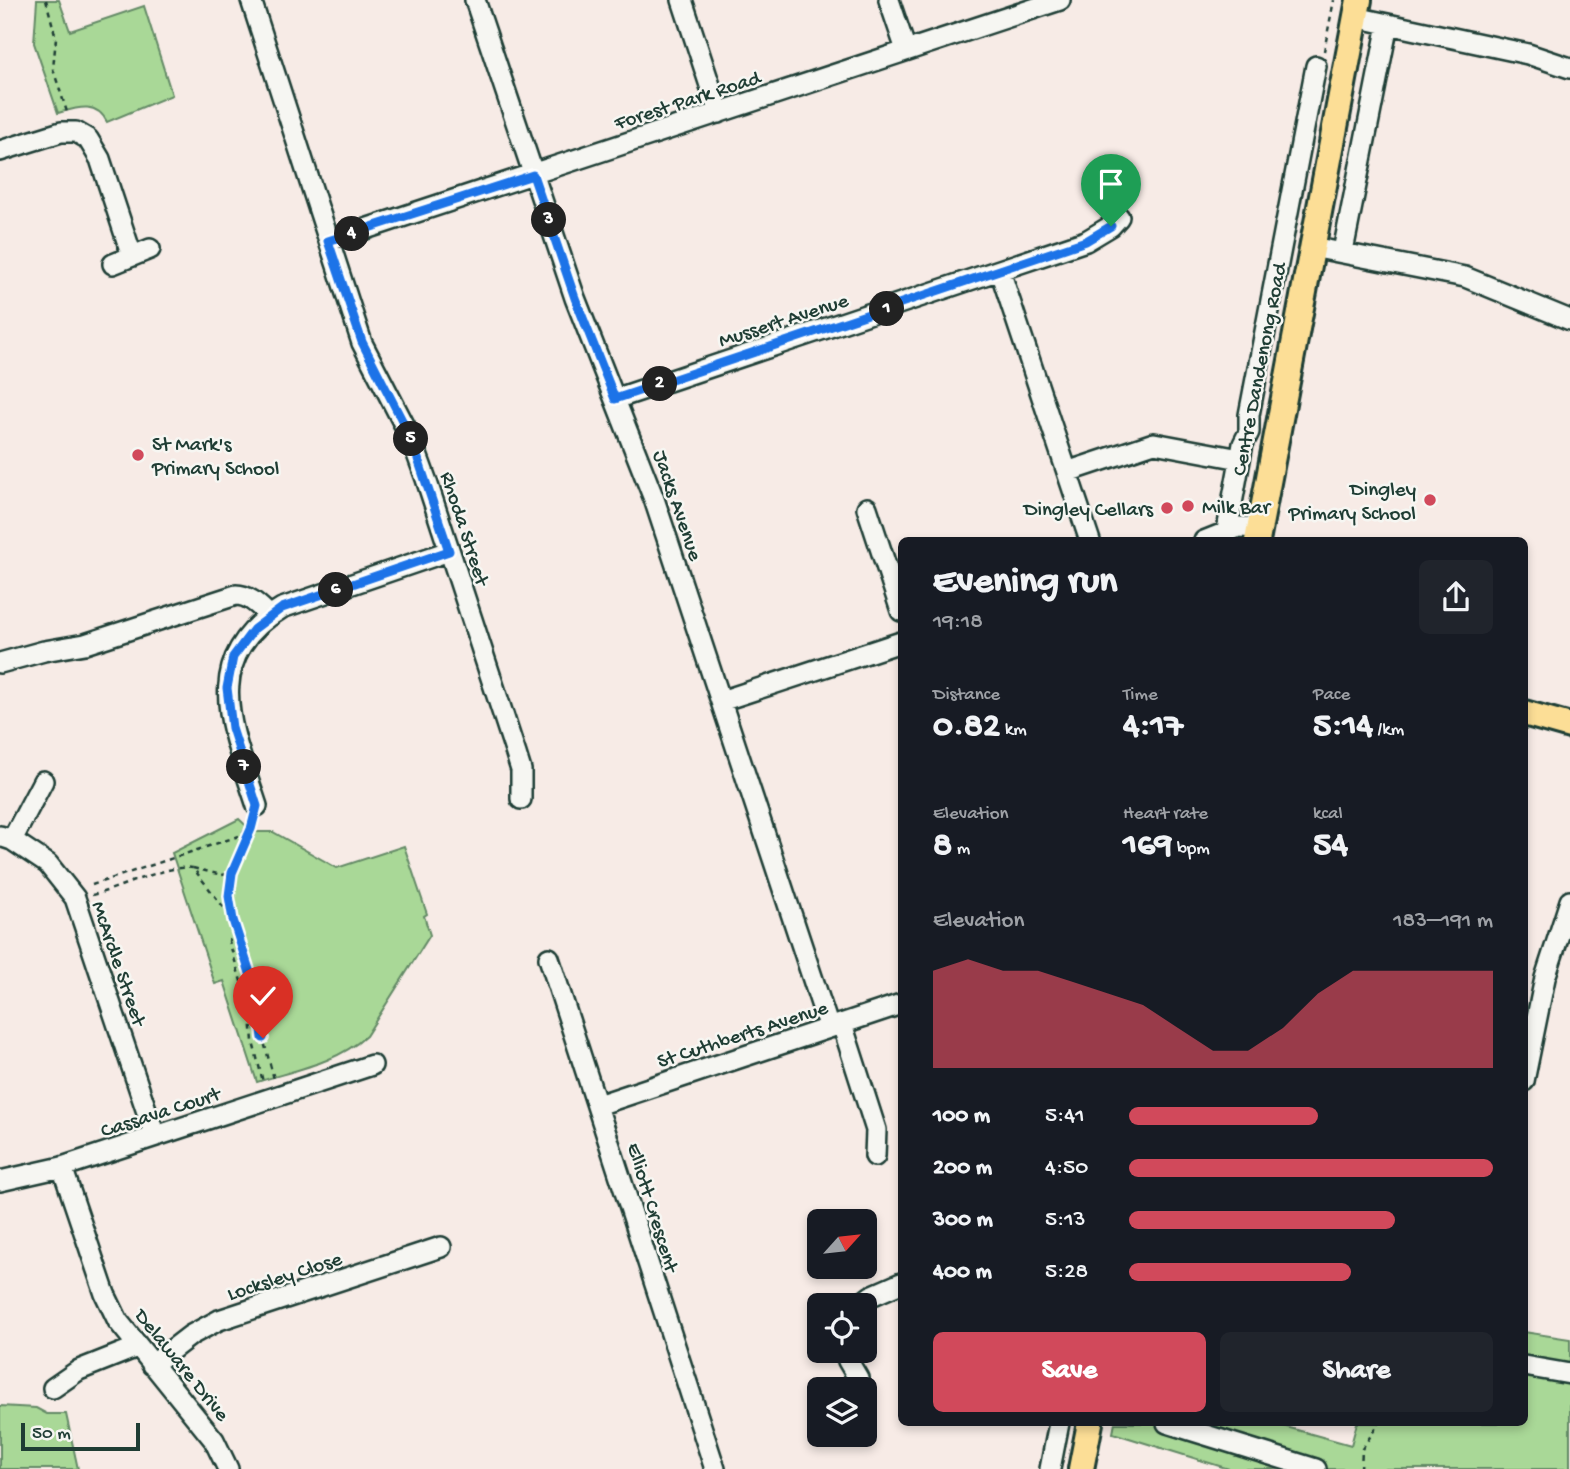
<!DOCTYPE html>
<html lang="en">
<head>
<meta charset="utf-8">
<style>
  body { margin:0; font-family:"Gochi Hand",sans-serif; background:#20242c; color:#f1f3f6; height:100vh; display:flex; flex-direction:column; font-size:26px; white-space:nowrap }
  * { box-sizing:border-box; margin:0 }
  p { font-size:23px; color:#9ea1a6 }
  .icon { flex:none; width:38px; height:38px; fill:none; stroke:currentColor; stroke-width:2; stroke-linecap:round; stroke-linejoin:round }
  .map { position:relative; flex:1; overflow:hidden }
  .panel { position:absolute; left:898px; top:537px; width:630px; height:889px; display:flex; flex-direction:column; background:#171b24; border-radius:10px; box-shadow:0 4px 10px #0003 }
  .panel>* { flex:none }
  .needle { width:46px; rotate:63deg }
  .fabs { position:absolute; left:807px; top:1209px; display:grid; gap:14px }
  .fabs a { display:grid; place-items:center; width:70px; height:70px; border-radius:10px; background:#171b24; box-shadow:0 4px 10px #0003; font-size:35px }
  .scale { position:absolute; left:21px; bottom:18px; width:119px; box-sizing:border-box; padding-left:7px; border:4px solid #1f3d34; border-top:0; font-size:19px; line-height:24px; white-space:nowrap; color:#1f3d34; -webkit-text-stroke:5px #f6f6f2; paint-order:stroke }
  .pin { position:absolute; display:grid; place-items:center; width:60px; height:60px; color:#fff; margin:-72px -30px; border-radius:50% 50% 50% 0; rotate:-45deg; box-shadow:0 0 7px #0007 }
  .pin .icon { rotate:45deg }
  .km { position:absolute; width:35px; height:35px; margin:-18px; border-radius:50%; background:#222; color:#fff; font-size:19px; line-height:35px; text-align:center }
  .round { display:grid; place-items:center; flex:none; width:74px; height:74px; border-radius:10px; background:#20242c }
  .head { display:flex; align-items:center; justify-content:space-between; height:119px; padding:0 35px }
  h1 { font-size:38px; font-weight:700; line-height:52px }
  .figures { display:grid; grid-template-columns:repeat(3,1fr); gap:10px; height:119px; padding:7px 35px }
  .figures div { display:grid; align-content:center }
  .figures b { font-size:35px; font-weight:700 }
  .figures small { font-size:19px; font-weight:400 }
  .figures p { font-size:19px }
  .chart { height:196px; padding:14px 35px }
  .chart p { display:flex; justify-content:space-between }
  .chart svg { width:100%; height:126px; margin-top:7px; fill:#d1495b; opacity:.7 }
  .button { display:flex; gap:14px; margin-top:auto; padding:14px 35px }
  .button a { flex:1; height:80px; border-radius:10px; background:#d1495b; color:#fff; font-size:28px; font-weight:700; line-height:80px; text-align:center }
  .button a+a { background:#20242c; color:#f1f3f6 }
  ul { padding:0 35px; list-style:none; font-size:23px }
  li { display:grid; grid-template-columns:112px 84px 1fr; align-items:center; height:52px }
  li i { height:18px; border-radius:9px; background:#d1495b }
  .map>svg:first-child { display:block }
</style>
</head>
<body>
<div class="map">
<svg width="1570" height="1469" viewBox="0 0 1570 1469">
  <rect width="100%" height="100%" fill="#f7ebe6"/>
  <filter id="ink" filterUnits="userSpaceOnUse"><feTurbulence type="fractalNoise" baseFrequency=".0143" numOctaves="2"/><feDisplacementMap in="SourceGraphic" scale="14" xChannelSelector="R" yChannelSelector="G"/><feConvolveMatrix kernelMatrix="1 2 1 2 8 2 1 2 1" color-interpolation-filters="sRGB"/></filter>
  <g filter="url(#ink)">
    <path fill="#a9d897" stroke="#648a66" stroke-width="2" d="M37 0H59L70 31 144 6 172 95 107 122C96 100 76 108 58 113L34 43Z
      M239 819 253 832H273L337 868 404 846 427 914 424 916 430 935 366 1036C337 1063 294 1070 257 1082L224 981 215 984 172 853Z
      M1524 1332 1570 1339V1469H1229L1113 1433 1115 1423H1224L1236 1426 1237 1423H1272L1351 1445 1357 1423H1524Z
      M0 1406 36 1408 47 1414H66L78 1469H0Z"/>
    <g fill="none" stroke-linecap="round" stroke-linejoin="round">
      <g stroke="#1f3d34" stroke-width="24">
        <path id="minor" d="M251 0 362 343 411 438 426 479 516 754 521 770V799
          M475 0 575 298 654 499 829 1028
          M682 0 719 113
          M889 0 906 50
          M1355 17 1528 54 1570 68
          M0 151 61 132H76L88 139 100 159 132 256
          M329 241 1060 0
          M1312 247 1465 277 1570 320
          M1343 251 1388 24
          M113 264 150 249
          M1000 271 1090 541
          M615 399 1086 241 1111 226 1119 217
          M1067 472 1154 443 1240 459
          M867 508 901 611
          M1204 541 1239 527 1260 528
          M1225 541 1243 444 1249 432V415L1316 66
          M0 663 44 651 85 644 236 595C250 595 260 607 270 616
          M721 701 901 642
          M257 806C233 731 197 659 282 608L449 551
          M0 836 12 840 48 864 75 898 155 1136
          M12 840 43 781
          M549 958 715 1469
          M842 1024 876 1130 875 1156
          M1524 1081 1545 978 1570 901
          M598 1105 901 1004
          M62 1167 105 1294 118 1321 214 1440 228 1469
          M0 1181 62 1167 372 1065
          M858 1306 871 1296 901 1283
          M845 1351 848 1361 858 1378
          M152 1365 191 1335 219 1320 441 1247
          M1524 1366 1570 1374
          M53 1388 79 1370 137 1347
          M1167 1423 1316 1469
          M1050 1469 1059 1423"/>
      </g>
      <g stroke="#1f3d34" stroke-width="30">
        <path id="major" d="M1257 541 1359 0
          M1524 713 1570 726
          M1081 1469 1090 1423"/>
      </g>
      <path stroke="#1f3d34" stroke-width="2.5" stroke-dasharray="5 5" stroke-linecap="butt" d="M46 0 56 38 53 69 67 112
        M1324 51 1334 0
        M252 823 232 873 229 896 233 920 259 1001 263 1038 274 1079
        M193 868 222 875 232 873
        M92 885 242 835 247 827
        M92 895C120 889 166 864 193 868L232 918
        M237 932 229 941 251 1015 253 1042 263 1082
        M1361 1469 1362 1449 1379 1423"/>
      <use href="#minor" stroke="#f6f6f2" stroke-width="19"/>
      <use href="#major" stroke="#fcde96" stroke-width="24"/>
    </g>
  </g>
  <g fill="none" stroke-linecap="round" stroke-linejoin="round" filter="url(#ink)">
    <g stroke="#fff" stroke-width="14">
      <path id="route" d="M263 1038 259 1001 233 920 229 896 232 873 251 829 257 806 232 728 227 688 233 657 254 629 282 608 449 551 411 438 362 342 328 241 533 175 575 298 615 399 1086 241 1111 226"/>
    </g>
    <use href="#route" stroke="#1a73e8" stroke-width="9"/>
  </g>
  <g fill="#d1495b" stroke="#f6f6f2" stroke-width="2.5">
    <circle cx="138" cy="455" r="7"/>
    <circle cx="1430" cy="500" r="7"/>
    <circle cx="1188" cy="506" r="7"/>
    <circle cx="1167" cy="508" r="7"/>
  </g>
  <g text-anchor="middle" stroke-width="5" stroke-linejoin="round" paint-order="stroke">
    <g font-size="21" fill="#1f3d34" stroke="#f6f6f2">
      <text transform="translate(687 99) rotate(-18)" y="7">Forest Park Road</text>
      <text transform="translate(783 319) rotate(-18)" y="7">Mussert Avenue</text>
      <text transform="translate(1258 369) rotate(-79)" y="7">Centre Dandenong Road</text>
      <text transform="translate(679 505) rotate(71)" y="7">Jacks Avenue</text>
      <text transform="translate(466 528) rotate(72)" y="7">Rhoda Street</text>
      <text transform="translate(120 963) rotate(71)" y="7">McArdle Street</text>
      <text transform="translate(742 1033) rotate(-18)" y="7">St Cuthberts Avenue</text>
      <text transform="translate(160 1111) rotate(-18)" y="7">Cassava Court</text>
      <text transform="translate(654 1207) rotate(73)" y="7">Elliott Crescent</text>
      <text transform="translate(284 1275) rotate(-18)" y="7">Locksley Close</text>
      <text transform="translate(183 1364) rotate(51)" y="7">Delaware Drive</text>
    </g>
    <g font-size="21" fill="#1f3d34" stroke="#f6f6f2" text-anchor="start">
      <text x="152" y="450">St Mark's<tspan x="152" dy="24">Primary School</tspan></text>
      <text x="1416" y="495" text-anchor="end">Dingley<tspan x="1416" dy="24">Primary School</tspan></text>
      <text x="1202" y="513">Milk Bar</text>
      <text x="1153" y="515" text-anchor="end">Dingley Cellars</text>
    </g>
  </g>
</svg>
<div class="fabs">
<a><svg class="needle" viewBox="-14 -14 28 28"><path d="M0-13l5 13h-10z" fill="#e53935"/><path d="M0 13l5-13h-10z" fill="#9ea1a6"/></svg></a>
<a><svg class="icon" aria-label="locate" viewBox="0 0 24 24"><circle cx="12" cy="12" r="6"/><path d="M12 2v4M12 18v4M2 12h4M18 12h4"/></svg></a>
<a><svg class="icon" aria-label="layers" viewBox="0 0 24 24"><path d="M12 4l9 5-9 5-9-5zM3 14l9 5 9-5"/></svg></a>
</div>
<div class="scale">50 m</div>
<div class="pin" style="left:1111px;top:226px;background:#1e9e55"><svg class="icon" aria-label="arrive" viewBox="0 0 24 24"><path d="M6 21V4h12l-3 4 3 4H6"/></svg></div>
<div class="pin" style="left:263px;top:1038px;background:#d93025"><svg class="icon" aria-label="check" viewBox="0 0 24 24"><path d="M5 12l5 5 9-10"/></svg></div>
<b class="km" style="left:887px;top:309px">1</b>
<b class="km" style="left:660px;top:384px">2</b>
<b class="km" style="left:549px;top:220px">3</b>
<b class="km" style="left:352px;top:234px">4</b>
<b class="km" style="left:411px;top:439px">5</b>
<b class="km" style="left:336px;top:590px">6</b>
<b class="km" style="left:244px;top:767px">7</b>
<section class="panel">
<div class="head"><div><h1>Evening run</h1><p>19:18</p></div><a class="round"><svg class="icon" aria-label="share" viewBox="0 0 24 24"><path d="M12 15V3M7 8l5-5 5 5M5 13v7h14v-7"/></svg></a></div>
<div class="figures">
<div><p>Distance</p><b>0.82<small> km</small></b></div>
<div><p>Time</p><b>4:17</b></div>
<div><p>Pace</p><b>5:14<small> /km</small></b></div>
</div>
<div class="figures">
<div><p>Elevation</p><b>8<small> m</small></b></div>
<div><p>Heart rate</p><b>169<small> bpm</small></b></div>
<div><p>kcal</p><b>54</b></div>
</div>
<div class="chart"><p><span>Elevation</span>183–191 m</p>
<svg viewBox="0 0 160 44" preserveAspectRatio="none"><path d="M0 44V10L10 6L20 10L30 10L40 14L50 18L60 22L70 30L80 38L90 38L100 30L110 18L120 10L130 10L140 10L150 10L160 10V44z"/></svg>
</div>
<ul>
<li><b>100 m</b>5:41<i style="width:52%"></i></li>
<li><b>200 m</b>4:50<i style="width:100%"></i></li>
<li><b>300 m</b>5:13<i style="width:73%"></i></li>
<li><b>400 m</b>5:28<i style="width:61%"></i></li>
</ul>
<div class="button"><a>Save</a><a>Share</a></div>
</section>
</div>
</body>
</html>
